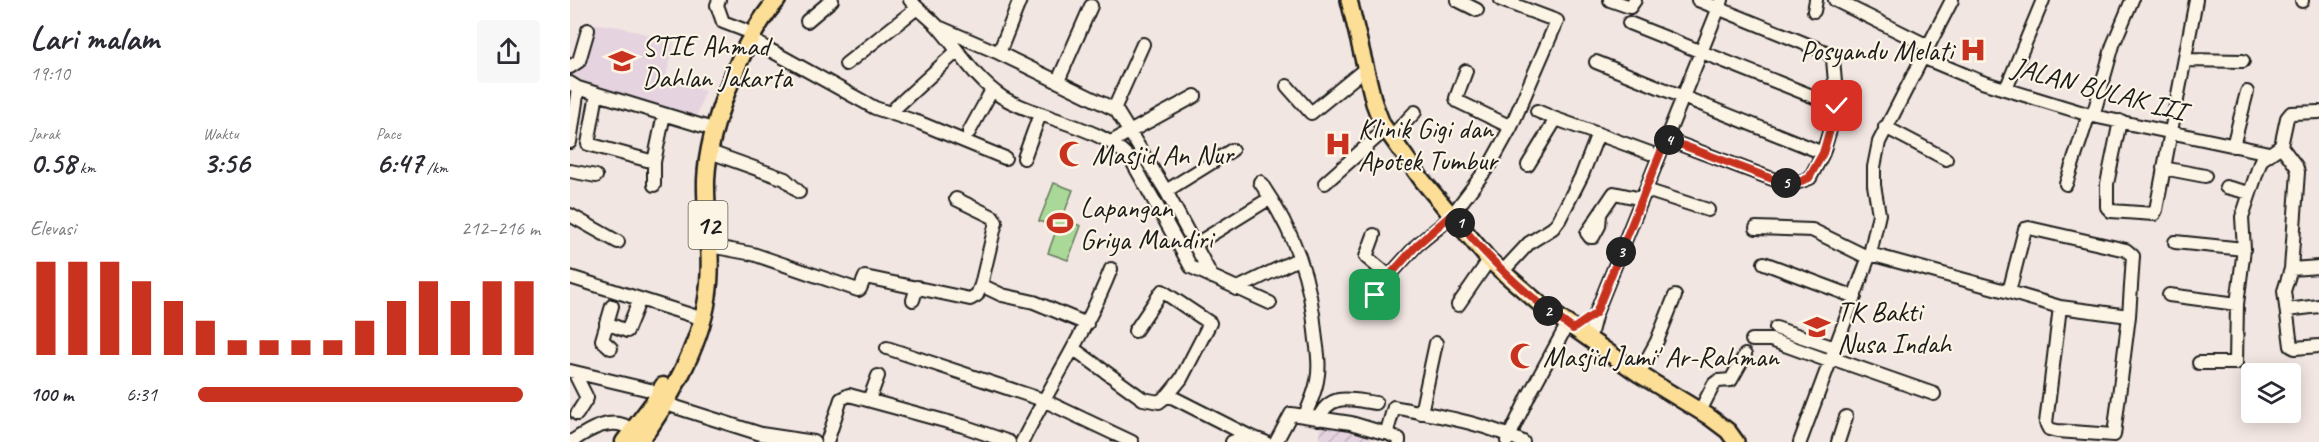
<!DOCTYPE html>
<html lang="id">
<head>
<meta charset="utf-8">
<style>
  body { margin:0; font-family:Caveat,sans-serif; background:#f7f7f7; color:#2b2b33; height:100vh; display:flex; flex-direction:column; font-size:22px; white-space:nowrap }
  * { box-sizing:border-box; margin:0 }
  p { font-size:20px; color:#7c7c81 }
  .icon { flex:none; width:33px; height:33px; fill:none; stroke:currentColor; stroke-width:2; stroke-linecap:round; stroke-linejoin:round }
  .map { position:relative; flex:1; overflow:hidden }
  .drawer { display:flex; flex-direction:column; background:#fff; width:570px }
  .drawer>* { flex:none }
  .tools { position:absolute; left:1671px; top:363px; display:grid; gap:12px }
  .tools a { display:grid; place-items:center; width:60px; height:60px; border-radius:6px; background:#fff; box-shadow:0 3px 15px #0003; font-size:30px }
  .pin { position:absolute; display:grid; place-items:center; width:51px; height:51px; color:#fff; margin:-26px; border-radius:12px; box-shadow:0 3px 9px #0006 }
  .km { position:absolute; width:30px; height:30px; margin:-15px; border-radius:50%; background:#222; color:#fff; font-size:16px; line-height:30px; text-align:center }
  .round { display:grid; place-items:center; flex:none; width:63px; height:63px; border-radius:6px; background:#f7f7f7 }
  .headline { display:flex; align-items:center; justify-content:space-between; height:102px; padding:0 30px }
  h1 { font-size:33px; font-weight:600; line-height:45px }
  .figures { display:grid; grid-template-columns:repeat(3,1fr); gap:9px; height:102px; padding:6px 30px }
  .figures div { display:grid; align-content:center }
  .figures b { font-size:30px; font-weight:600 }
  .figures small { font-size:16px; font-weight:400 }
  .figures p { font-size:16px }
  .chart { height:168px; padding:12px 30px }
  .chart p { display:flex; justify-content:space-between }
  .chart svg { width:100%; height:108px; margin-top:6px; stroke:#c8321e; stroke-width:6 }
  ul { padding:0 30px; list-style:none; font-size:20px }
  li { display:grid; grid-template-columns:96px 72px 1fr; align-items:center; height:45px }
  li i { height:15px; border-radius:8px; background:#c8321e }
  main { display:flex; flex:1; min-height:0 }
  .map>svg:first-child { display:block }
</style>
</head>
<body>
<main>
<section class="drawer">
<div class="headline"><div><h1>Lari malam</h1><p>19:10</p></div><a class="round"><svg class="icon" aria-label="share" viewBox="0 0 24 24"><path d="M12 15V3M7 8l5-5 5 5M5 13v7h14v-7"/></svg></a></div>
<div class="figures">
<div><p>Jarak</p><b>0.58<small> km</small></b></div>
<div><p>Waktu</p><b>3:56</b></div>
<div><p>Pace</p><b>6:47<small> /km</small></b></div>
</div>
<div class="chart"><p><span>Elevasi</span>212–216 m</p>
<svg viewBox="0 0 160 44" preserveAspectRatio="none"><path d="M5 44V6M15 44V6M25 44V6M35 44V14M45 44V22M55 44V30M65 44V38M75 44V38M85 44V38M95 44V38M105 44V30M115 44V22M125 44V14M135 44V22M145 44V14M155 44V14"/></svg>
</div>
<ul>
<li><b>100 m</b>6:31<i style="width:95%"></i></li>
</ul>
</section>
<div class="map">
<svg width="1749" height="442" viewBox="0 0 1749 442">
  <defs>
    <pattern id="industrial-furrows" width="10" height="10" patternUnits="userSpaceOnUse" patternTransform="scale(1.5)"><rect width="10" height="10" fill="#e5d4df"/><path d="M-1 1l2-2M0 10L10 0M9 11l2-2" fill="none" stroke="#c4b5bf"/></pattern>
  </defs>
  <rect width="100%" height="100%" fill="#f2e6e2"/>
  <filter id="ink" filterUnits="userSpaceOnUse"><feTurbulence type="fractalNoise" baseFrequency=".0167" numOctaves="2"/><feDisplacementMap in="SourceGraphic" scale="12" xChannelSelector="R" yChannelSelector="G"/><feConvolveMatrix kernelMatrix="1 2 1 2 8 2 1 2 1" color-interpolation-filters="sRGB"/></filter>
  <g filter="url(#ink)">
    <path fill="#e5d4df" d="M14 22 50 27 104 42 96 78 135 91 125 122 0 81 6 44Z"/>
    <path fill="url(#industrial-furrows)" d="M750 417 802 432 801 442H749Z"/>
    <path fill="#aad898" stroke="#637a5a" stroke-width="1.5" d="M484 183 503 190 492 219 511 226 498 260 478 253 487 228 469 221Z"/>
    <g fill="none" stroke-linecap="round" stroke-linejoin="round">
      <g stroke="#1c1c1c" stroke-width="16">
        <path id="minor" d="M149 0 147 5 153 22 174 30
          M340 0C349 11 361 18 370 29 390 52 405 79 432 97 469 120 539 127 563 163L621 267 700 303
          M887 0 907 10
          M1040 0 1060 7 1065 0
          M1265 0 1358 46
          M1732 1V0
          M1244 11 1246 0
          M237 21 262 0
          M1059 23 1267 106
          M371 28 429 53 546 110 596 191 642 277
          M180 39 305 108 350 123 435 158
          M429 53 450 0
          M1352 57 1412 82 1523 116 1699 153
          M1615 60 1673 61
          M1026 62 1253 153
          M276 64 347 8
          M0 67 9 61 18 30
          M896 71 886 98 887 101 941 127
          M488 81 521 6
          M0 83 8 88 136 127
          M717 86 741 113 795 69
          M1436 89 1473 0
          M27 94 18 144 84 162
          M325 108 386 52
          M544 109 573 44
          M967 111 986 119
          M1523 116 1543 45 1562 0
          M1550 121 1537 184V207L1541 211 1584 214 1586 210 1626 0
          M1315 127 1376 159
          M399 132 422 90
          M821 137 845 112
          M1096 139 1213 183H1226L1240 178 1253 153 1267 106 1263 59 1258 53 1128 0
          M0 142 8 88
          M541 142 625 96
          M1663 146 1677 92
          M1711 146 1726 166 1728 172 1721 269 1714 291 1721 346 1725 348 1749 346
          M140 152 215 179 229 192
          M454 158 470 114
          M958 165 986 119 1028 134
          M1593 168 1635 176
          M0 171 26 176
          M690 182C725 233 741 278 746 340 748 353 750 367 747 381 745 392 740 404 735 415
          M755 183 816 129
          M1496 184 1519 114
          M84 185V162L94 114
          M1656 187 1680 193
          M1076 190 1138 210
          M596 191 662 150
          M386 199 423 217 426 222 411 285
          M0 215 48 242
          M1030 215 1029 226 1023 237H1020L1017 233 1044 193 1072 199
          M1186 228 1242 230 1299 258
          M804 235 796 257 819 276 847 245 879 219 921 163 941 127 987 21 931 0
          M1605 242 1674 249 1667 304 1666 363H1629
          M626 244 694 202
          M140 246 183 254 288 290 290 289 295 277 400 299 407 295 411 285 432 295 464 302 517 324
          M1674 249 1672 217 1691 160 1711 146 1717 118 1721 113 1749 112
          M1300 254 1439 292
          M1194 263 1285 297
          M1721 269 1749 267
          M933 271 959 243 983 228 989 220 1012 175 1028 134 1080 153
          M0 277 124 316
          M666 289 724 261
          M1599 295 1667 304
          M343 300 347 287
          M888 305 919 260
          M1490 307 1476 423 1479 429 1487 431 1544 435 1559 316 1563 256 1556 250 1459 228 1455 229 1439 292 1490 307 1559 316
          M1717 310 1749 306
          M803 311 805 295 818 276
          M36 323 57 331 70 299
          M1206 328 1265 348
          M565 331 592 291 640 323 611 379 598 395
          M1019 340 1026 313 1152 0
          M1182 340H1201L1259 361
          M41 348 32 340 42 306
          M317 348 473 400 562 442
          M504 349 573 399 589 402 598 395 679 436 695 442
          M1261 358 1364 394
          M0 371 80 390 96 404 191 434 244 442
          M4 372 17 398 7 414
          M1069 374 1087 341 1105 296
          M299 400 308 376
          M1130 411 1144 384 1148 381 1161 380 1175 355
          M851 413 866 343
          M748 419C761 391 781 400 806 403
          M815 432 829 439V442
          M937 441 959 395 997 325
          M1 442C18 430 44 414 63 431
          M257 442 271 399 279 395 393 426 439 442
          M452 442C481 384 517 330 541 269
          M662 442 679 436
          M706 442 721 414 781 423 814 433 817 431 824 407C867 416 913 422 953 442
          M1230 442 1300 254 1309 214 1304 185V167L1309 142 1382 0
          M1268 442 1276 417"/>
      </g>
      <g stroke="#1c1c1c" stroke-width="20">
        <path id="major" d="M779 0 804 103 812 124 852 180 919 260 971 305 1069 374 1138 416 1158 431 1166 442"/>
      </g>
      <g stroke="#1c1c1c" stroke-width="21">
        <path id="highway" d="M54 442 88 397 93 386
          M69 442C97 405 130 346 137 299 144 259 135 220 136 180 138 128 172 39 207 0"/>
      </g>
      <use href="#minor" stroke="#fcf5e5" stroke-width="12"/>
      <use href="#major" stroke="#fcde96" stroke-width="15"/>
      <use href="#highway" stroke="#fcde96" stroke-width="16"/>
    </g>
  </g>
  <g fill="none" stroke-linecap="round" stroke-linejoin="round" filter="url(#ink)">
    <g stroke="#fff" stroke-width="12">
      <path id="route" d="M805 295 818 276 820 275 847 245 882 214C919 261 955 294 1003 329L1026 313 1096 139 1213 183H1226L1239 178 1253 153 1267 106"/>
    </g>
    <use href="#route" stroke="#c8321e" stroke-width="8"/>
  </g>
  <defs>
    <g id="hospital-bare" transform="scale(2.07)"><path d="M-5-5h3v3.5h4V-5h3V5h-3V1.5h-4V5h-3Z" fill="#c8321e" stroke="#fcf5e5" stroke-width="2.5" paint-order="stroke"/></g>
    <g id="university-bare" transform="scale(2.07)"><path d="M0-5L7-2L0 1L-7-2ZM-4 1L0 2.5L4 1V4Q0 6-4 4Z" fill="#c8321e" stroke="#fcf5e5" stroke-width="2.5" paint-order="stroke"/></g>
    <g id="mosque-bare" transform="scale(2.07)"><path d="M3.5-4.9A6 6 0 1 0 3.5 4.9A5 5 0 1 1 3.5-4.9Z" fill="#c8321e" stroke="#fcf5e5" stroke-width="2.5" paint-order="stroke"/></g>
    <g id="stadium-bare" transform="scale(2.07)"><path d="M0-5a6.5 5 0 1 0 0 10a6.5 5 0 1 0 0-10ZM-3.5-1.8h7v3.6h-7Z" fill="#c8321e" stroke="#fcf5e5" stroke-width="2.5" paint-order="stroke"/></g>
    <g id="school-bare" transform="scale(2.07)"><path d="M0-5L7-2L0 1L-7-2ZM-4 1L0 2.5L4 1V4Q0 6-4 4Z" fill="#c8321e" stroke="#fcf5e5" stroke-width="2.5" paint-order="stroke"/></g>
  </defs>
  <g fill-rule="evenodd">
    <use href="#hospital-bare" x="1403" y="50"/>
    <use href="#university-bare" x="52" y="61"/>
    <use href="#hospital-bare" x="768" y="144"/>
    <use href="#mosque-bare" x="502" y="154"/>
    <use href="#stadium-bare" x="490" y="223"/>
    <use href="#school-bare" x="1247" y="327"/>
    <use href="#mosque-bare" x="953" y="356"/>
  </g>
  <g text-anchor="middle" stroke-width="4.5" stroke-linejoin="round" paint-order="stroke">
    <rect fill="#fcf5e5" stroke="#5f5d58" stroke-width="1.5" x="118.5" y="201" width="39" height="48" rx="4.5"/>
    <g font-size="27" font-weight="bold" fill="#1c1c1c">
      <text x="138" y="234">12</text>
    </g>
    <g font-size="28" fill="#1c1c1c" stroke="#fcf5e5" text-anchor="start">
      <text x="72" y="55">STIE Ahmad<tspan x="72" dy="32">Dahlan Jakarta</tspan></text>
      <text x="1383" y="60" text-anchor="end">Posyandu Melati</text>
      <text x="788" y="138">Klinik Gigi dan<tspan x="788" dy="32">Apotek Tumbur</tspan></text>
      <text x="522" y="164">Masjid An Nur</text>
      <text x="510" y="217">Lapangan<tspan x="510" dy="32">Griya Mandiri</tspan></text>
      <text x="1267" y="321">TK Bakti<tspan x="1267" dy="32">Nusa Indah</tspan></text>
      <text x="973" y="366">Masjid Jami' Ar-Rahman</text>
    </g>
    <g font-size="28" fill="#1c1c1c" stroke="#fcf5e5">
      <text transform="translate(1529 88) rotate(15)" y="10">JALAN BULAK III</text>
    </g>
  </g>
</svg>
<div class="tools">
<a><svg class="icon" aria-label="layers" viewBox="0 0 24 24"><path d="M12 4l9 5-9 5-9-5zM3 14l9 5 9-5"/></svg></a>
</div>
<div class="pin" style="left:805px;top:295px;background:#1e9e55"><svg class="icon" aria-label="arrive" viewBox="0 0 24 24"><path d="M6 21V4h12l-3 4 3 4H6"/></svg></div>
<div class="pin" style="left:1267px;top:106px;background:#d93025"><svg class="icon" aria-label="check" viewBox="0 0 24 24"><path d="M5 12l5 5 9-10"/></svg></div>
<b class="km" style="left:890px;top:223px">1</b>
<b class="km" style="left:978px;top:311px">2</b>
<b class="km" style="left:1051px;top:252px">3</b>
<b class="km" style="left:1099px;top:140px">4</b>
<b class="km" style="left:1216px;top:183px">5</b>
</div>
</main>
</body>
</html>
